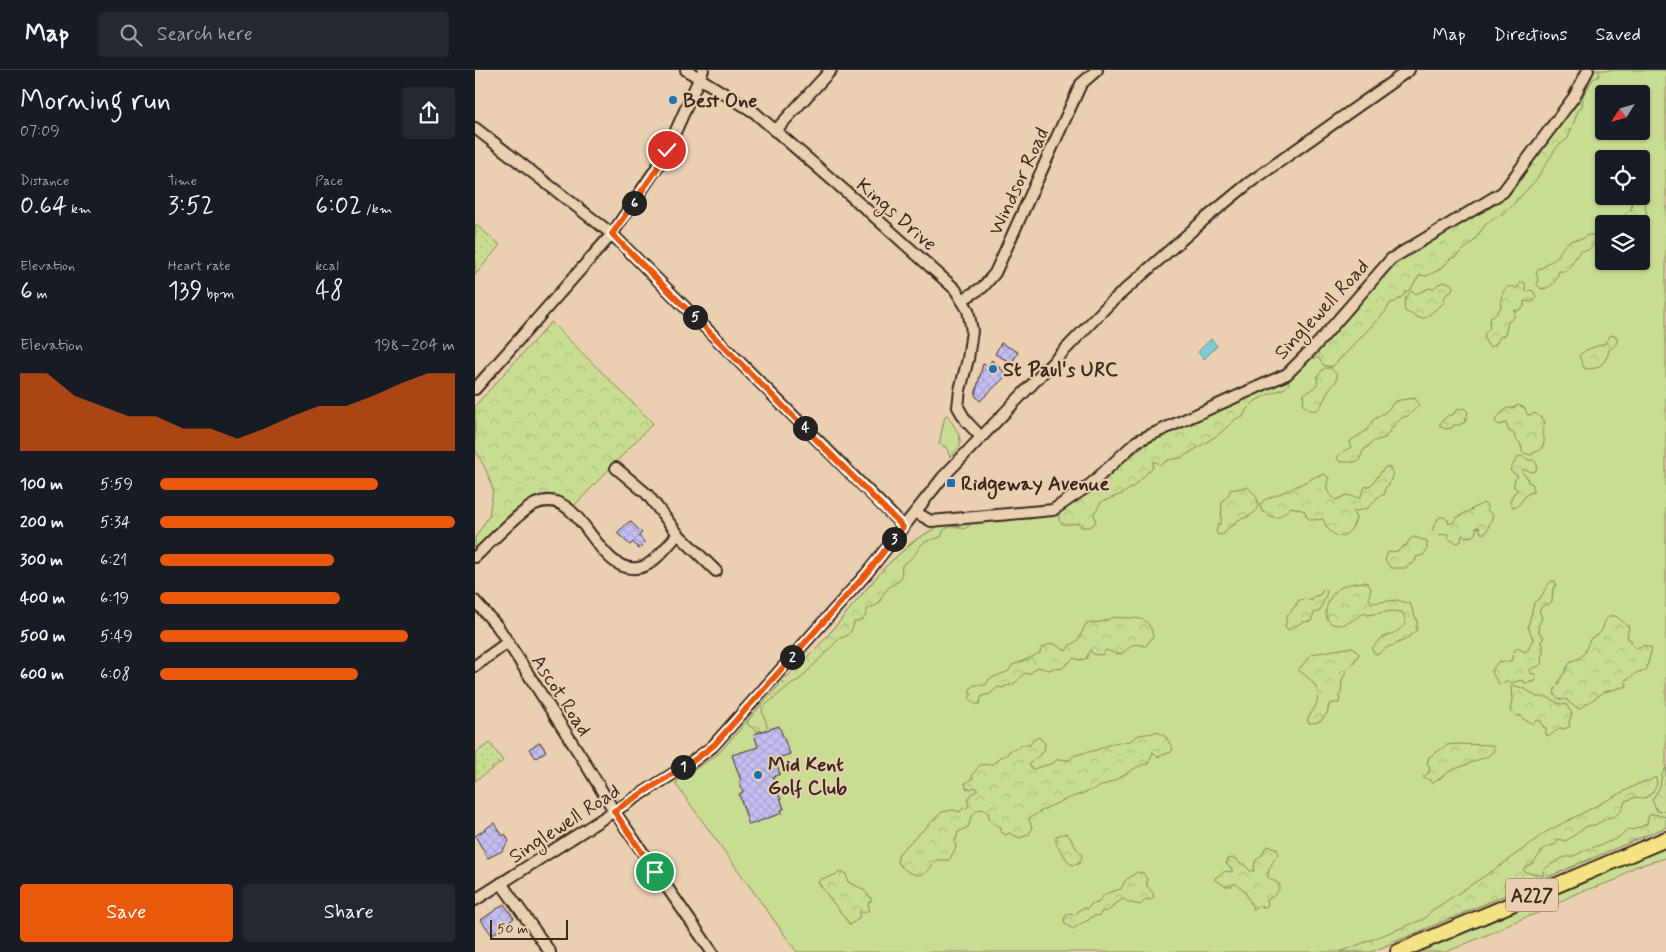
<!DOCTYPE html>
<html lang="en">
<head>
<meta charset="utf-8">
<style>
  body { margin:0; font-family:Mynerve,sans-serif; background:#242831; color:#f1f3f6; height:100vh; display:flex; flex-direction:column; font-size:19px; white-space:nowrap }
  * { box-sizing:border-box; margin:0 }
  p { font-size:16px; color:#9ea1a6 }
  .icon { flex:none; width:28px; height:28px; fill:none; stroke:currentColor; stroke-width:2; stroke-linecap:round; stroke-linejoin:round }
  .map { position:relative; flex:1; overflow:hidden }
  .sheet { display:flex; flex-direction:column; background:#171b24; width:475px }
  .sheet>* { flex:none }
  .needle { width:32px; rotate:233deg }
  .tools { position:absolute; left:1120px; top:15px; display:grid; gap:10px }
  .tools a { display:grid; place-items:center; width:55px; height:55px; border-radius:5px; background:#171b24; box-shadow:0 1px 4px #0004; font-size:25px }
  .scale { position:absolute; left:15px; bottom:12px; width:78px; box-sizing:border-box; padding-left:5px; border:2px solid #3b2a1e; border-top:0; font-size:14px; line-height:18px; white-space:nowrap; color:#3b2a1e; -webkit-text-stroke:4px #eacfb1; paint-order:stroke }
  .pin { position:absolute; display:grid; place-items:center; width:42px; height:42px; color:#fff; margin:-21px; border:2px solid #fff; border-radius:50%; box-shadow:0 1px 5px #0007 }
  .km { position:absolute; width:25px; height:25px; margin:-12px; border-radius:50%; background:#222; color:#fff; font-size:14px; line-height:25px; text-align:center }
  .round { display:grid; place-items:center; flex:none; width:52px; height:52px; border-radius:5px; background:#242831 }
  .summary { display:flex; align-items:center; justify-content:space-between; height:85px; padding:0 20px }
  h1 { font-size:28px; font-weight:600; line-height:38px }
  .figures { display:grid; grid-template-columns:repeat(3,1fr); gap:8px; height:85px; padding:5px 20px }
  .figures div { display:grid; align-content:center }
  .figures b { font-size:25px; font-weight:600 }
  .figures small { font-size:14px; font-weight:400 }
  .figures p { font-size:14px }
  .chart { height:140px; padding:10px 20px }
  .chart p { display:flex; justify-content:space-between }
  .chart svg { width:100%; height:90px; margin-top:5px; fill:#ea580c; opacity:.7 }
  .primary-button { display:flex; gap:10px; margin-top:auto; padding:10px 20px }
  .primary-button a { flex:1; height:58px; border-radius:5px; background:#ea580c; color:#fff; font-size:20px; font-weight:600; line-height:58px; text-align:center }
  .primary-button a+a { background:#242831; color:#f1f3f6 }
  ul { padding:0 20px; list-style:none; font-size:16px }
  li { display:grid; grid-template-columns:80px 60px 1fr; align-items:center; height:38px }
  li i { height:12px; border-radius:6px; background:#ea580c }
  header { display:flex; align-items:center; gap:30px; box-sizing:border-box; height:70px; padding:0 25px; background:#171b24; border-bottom:1px solid #363941 }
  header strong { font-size:24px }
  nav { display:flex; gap:28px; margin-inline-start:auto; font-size:18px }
  .search { width:350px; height:45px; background:#242831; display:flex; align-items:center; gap:12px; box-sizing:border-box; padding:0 18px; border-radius:5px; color:#9ea1a6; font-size:19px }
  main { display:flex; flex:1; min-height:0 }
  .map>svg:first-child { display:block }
</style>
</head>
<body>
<header>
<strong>Map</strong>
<div class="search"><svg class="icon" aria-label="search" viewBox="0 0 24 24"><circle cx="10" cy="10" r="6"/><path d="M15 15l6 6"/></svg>Search here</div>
<nav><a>Map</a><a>Directions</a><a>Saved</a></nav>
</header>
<main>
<section class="sheet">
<div class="summary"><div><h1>Morning run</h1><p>07:09</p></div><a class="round"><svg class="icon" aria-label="share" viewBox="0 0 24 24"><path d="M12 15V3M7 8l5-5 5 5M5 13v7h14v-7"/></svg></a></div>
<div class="figures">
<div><p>Distance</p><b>0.64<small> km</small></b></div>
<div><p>Time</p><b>3:52</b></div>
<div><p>Pace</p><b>6:02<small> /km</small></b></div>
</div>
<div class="figures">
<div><p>Elevation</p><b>6<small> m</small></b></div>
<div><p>Heart rate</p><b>139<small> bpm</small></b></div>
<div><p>kcal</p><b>48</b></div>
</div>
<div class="chart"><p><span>Elevation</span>198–204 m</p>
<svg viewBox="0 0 160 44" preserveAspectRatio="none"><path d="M0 44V6L10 6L20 17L30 22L40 27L50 27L60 33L70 33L80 38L90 33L100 27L110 22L120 22L130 17L140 11L150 6L160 6V44z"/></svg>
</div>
<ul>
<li><b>100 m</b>5:59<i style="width:74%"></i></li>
<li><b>200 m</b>5:34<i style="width:100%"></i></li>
<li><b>300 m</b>6:21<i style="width:59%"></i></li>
<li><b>400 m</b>6:19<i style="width:61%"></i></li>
<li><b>500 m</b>5:49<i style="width:84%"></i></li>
<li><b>600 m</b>6:08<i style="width:67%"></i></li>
</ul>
<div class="primary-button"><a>Save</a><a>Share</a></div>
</section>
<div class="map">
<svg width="1191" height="882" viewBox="0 0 1191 882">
  <defs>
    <pattern id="forest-crowns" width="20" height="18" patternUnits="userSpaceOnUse" patternTransform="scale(1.25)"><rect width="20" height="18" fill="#c8dd92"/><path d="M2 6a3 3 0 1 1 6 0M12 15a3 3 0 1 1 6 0" fill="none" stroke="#adbe7d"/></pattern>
    <pattern id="garden-dots" width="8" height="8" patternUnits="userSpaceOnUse" patternTransform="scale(1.25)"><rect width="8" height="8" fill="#c8dd92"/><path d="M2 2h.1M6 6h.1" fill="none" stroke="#adbe7d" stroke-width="1.8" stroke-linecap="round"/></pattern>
    <pattern id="building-cross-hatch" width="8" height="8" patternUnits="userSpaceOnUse" patternTransform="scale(1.25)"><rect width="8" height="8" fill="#c4bff2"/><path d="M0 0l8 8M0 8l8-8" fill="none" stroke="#a9a4cf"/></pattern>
  </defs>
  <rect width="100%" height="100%" fill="#eacfb1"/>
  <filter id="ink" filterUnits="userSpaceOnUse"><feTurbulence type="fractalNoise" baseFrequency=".02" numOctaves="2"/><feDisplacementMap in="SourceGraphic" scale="10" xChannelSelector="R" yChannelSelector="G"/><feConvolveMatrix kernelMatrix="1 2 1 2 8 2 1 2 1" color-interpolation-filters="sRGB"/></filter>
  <g filter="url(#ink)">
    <path fill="#c8dd92" stroke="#828458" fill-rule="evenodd" d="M1118 0H1191V757L896 882H322L200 713 243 684 305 614 349 570 411 496 440 470 462 457 496 450 556 449 583 440 619 416 666 377 783 321 807 312 823 301 837 288 857 263 980 154 1011 141 1032 126 1090 50 1096 36ZM1129 24H1166V61H1129ZM1129 89H1166V126H1129ZM1129 154H1166V191H1129Z
      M472 345C476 352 487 365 485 374 484 379 478 383 475 387L471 377 464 374 470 346Z
      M1191 778V788L1159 797 1141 810 1102 823 1065 842 1033 854 1026 859 971 882H944Z"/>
    <path fill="url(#forest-crowns)" stroke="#828458" d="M1118 0H1124V6L1118 9 1108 26 1107 36 1103 41 1093 68 1081 78 1061 110 1033 140 1011 154 998 172 980 187 975 189 967 198 952 206 945 205 934 221 930 222 929 225 920 232 915 233 911 241C892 260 876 279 857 297L848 295 844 288H837L913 197 930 183 980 154 1011 141 1032 126 1090 50 1096 36Z
      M1166 122 1172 127 1170 138 1172 143 1171 148 1167 150V155L1142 154 1148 149C1150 144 1151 142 1156 140L1158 126H1166Z
      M1129 156V174L1119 173C1116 180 1112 181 1105 181L1092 201H1084C1082 210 1076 219 1066 219L1062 214 1063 207 1061 205 1063 199 1069 197 1072 193C1089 189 1082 169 1107 169L1113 165H1118L1126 162Z
      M969 212 975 213 978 217 976 222 972 224 969 228 970 232 950 248H944L930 241C928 232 930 226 938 221L941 224 954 218 958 219 963 214Z
      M1046 212 1050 213 1051 222 1057 220 1060 224 1061 228 1058 232 1049 231V237L1042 241 1039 240 1040 243 1039 247 1033 252 1030 265 1025 267 1020 275 1014 277 1009 268 1010 263 1015 258 1014 255 1016 246 1020 245 1026 237C1025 226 1029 212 1042 218Z
      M76 252 178 353 99 436C89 427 77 421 63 426 50 430 12 469 0 480V468L14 446 18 420 12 402 0 379V336Z
      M1136 265 1142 267C1143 275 1139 276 1134 280 1132 292 1122 302 1109 298L1104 286 1111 280 1130 273Z
      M849 298H856L862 305C862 314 857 314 853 321 847 333 844 349 828 335L829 324C836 319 845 317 842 307Z
      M814 308V314L810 318C794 325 775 328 768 347L762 348 743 365 706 388 693 390 686 395 681 392H678V397L658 417 647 424 626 432 619 444 621 452 615 457H606L605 453C590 454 583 459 583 440L619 416 684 364 807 312Z
      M940 328 944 335 933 346 928 347 920 354 910 368 899 371 888 381 884 391 879 392H865L862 388 866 383 876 377 875 371 892 360 897 351 913 340 919 332 925 330Z
      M1043 335 1050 338 1052 344 1055 345 1060 343 1070 351 1067 364C1071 370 1069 374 1066 380L1058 383 1057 385 1048 383 1045 373 1039 367 1040 364 1034 361 1031 353 1024 355 1020 351 1021 348 1032 338H1038Z
      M989 338 993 342 990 352 984 355H978L977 358 970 359 964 355 972 346 979 344 981 340Z
      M1046 386 1054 390H1058C1063 393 1062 396 1061 401L1056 402 1052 400H1048L1046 402 1052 407 1053 412 1058 414V422L1052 424 1042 437H1038L1035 431 1039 423 1043 420 1039 417V411L1043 406 1038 403 1035 400 1042 388Z
      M910 397H914L918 403 914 415 910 418V424L903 427 893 438 878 442 881 448C877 462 867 474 854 460 850 456 850 452 848 449 839 450 831 452 830 441L816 437C803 448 804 452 787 441L785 435 789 430 816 419 842 406 849 404 854 408C849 418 853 424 861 430L872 425 885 428 890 417 896 415Z
      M772 417C782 424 789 437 776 445 772 448 766 448 761 451V454L753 458 749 464 743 465 741 461 743 455 746 453 747 432 754 424 755 420Z
      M1008 433 1012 436V440L1018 445 1011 463H1006L1004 457 1001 458V462L998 466 992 467 987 465 986 471 983 473 977 471 973 468 974 464 963 465 957 459 964 447H969L973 450 974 453H978L981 448Z
      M496 450 495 455 489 459C482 456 474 455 468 461L467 466C461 470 453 469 447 474 444 476 443 481 440 484 436 489 432 492 427 495L426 507 424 511 414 517 407 526 405 532 402 535 392 539C392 547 387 552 379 552 378 560 374 567 365 568L324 610 317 613 287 638C287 646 292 650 292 657L288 661H283L273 655V650L305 614 349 570 411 496 440 470 462 457 478 451Z
      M939 467 952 471V480L948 485 941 487C941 492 938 494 933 495L931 498H916L910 490 913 482 923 481 928 476 932 475 934 470Z
      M1077 511H1080L1081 515 1078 520 1077 531 1073 535 1070 534 1064 540 1067 548 1063 556 1064 563 1068 565V570L1065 572 1068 574V583L1066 586 1067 593 1063 597H1059L1055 600V603L1060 604 1061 610 1059 612 1050 613 1047 610 1035 613 1033 611 1027 614 1023 613 1016 601 1024 591 1031 592 1037 590C1037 584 1038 580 1043 578L1050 582 1053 580 1058 569 1053 557 1059 533C1060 531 1063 530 1065 528 1069 523 1071 514 1077 511Z
      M891 512 896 518 894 528 897 533 922 530 935 534 942 551V560L930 570 911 578 903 584 899 583 897 579C909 560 918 569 930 554V548L927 542 917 541 892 545 889 543C882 547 874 554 865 555 842 556 851 526 865 518 872 513 883 513 891 512Z
      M848 519 851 520 852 522 845 541 839 543 836 551 828 552 814 560 810 557 812 545 816 542 824 530 831 529 837 531 838 527 846 524Z
      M1135 546H1141L1154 557 1152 567 1156 570 1157 575 1162 578 1168 575 1177 578 1171 601 1162 602 1156 607 1150 610 1152 616 1129 622 1104 639 1093 632V630C1085 628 1085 632 1079 624L1080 618 1083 615V613L1096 591C1112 587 1109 580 1116 568 1133 562 1124 554 1135 546Z
      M638 547C656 550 674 542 678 566L671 576 661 574 656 576 648 583 642 584 631 580 627 585 618 584 615 580 611 589 604 590 599 588 586 599 579 598 574 600 563 597 554 604 550 603C543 609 540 616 530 616L529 618 523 617 515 624 507 626 504 634H500L494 629 496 624 494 621 498 615H511L514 609 534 601 537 595C540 595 561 585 565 583L566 578 578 573 591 581 594 576 603 570 611 554C624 551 626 554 638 547Z
      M877 577 884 584 877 596 872 598C871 604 867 607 867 612 866 617 867 620 866 624L863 626 865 628 864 633H857L854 635C853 646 846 654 834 653L832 650C835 644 840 639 842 632 846 617 834 607 823 600L837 584Z
      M1038 615 1050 619 1062 627H1072L1085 634H1091L1097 644 1094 652 1095 656 1090 659 1085 658 1074 666 1071 665V658L1068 657 1066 651 1062 650 1059 654 1048 649 1046 646H1041L1035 641 1037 630 1036 616Z
      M681 661 691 667 698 679 696 682 682 687 678 682 673 694C666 693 650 705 642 709 614 724 580 729 554 749L557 759 553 765 545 768 534 763 531 765 526 762V757C518 753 514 752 513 742L508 739 502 740 497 746 493 757 483 762 480 773 481 778 474 790H461C458 793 456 797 454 800 444 811 429 801 422 792L424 783 467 742 478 740 485 742 487 739 492 738 494 734 492 730 496 724 502 721V718L500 717 496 719 491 718 490 713 498 708 497 705 505 695 518 694 525 687 532 685 535 680 542 679 547 675H555L558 670 564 667 570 673 569 681C564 687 558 688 554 695L558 699 579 693 582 689 594 690 600 685 622 680 638 673 655 671 664 665 678 663Z
      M981 674 1017 675 1019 678 1018 682 1013 686 975 701 957 714 955 710 948 707 954 702 955 696 952 694 954 687 972 675Z
      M1191 698C1191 711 1188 727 1191 738L1187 742 1182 741 1177 730 1185 717 1187 704Z
      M1180 707 1182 712C1180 722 1172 731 1162 727L1150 731 1147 740 1139 747H1135L1120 755 1112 756 1091 771 1083 769 1081 774 1070 778 1058 793 1048 799 1050 802 1068 806V801C1071 797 1085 788 1091 787 1097 786 1092 789 1098 786 1104 784 1109 780 1116 778 1129 773 1145 770 1153 759L1158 760 1172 754 1174 745 1179 744 1191 747V757L896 882H865L949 849 956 841 1025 796 1071 762 1169 711H1174Z
      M591 763C596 767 597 772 601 778 604 782 606 782 607 788L604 794 598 795 594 793 581 773V766Z
      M794 776 802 779 803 784C800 789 792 799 793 807L805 815C803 823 800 826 792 830L793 835 791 837 783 836 779 840 769 820 760 813 757 816H750L739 809 750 801 757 802V799L751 794 753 789 758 788 762 789 765 794H769L775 801H779L780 791 787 785 790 778Z
      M366 802 371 804 373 812 388 819 396 828V831L393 833 394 840 388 843 385 841 384 848 375 855 343 812 345 809 355 807Z
      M662 802 668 803 672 809V816L678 823 679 827 675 830 672 829 665 835 653 832 648 829 644 832 639 834C637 840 633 842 627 841L625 845 616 847 614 850 607 853 598 859 590 854 589 849 592 844 601 845 604 840 609 838 613 839 616 834 623 833C628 823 635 822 646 819L650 811Z"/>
    <path fill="url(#garden-dots)" stroke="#828458" d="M0 154 25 175 0 205Z
      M15 673 28 691 0 711V683Z"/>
    <path fill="#7ccdd3" stroke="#628c8b" d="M736 269 742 276 729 289 723 282Z"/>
    <path fill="url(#building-cross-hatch)" stroke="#3b2a1e" d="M526 273 543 282 537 293 520 284Z
      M517 290 532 305 505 331 500 325 508 294 513 296Z
      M155 451 167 463 164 466 170 473 164 479 158 472 155 475 142 463Z
      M304 656 315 684 300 689 305 704 298 707 309 739 306 740 307 743 274 755 264 724 268 722 264 712 266 711 257 685 283 677 279 664Z
      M65 672 71 681 61 688 54 679Z
      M19 753 28 766 30 764 34 771 27 781 13 788 0 766Z
      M29 834 39 848 17 865 6 850Z"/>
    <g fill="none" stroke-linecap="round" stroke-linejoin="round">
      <g stroke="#3b2a1e" stroke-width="14">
        <path id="minor" d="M211 0 279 42 392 140 480 219 493 240 497 261 493 289 485 320 483 337 491 351 506 367
          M0 58 137 164 429 457
          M300 61 356 0
          M487 230 508 217 520 203 606 14 622 0
          M0 319 137 164 189 87 228 0
          M141 398 172 424 203 464
          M440 442 456 451 578 440 616 414 662 371 812 304 843 273 916 189 1028 122 1099 27 1113 0
          M0 487C14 474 45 441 60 434 109 413 120 510 167 497 179 494 195 473 203 464L241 501
          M0 531 23 557 109 691 139 741 237 882
          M0 596 33 572
          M26 813 75 882
          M0 830 218 691 237 677 392 503 468 407 634 234 730 149 774 113 934 0"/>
      </g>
      <g stroke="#3b2a1e" stroke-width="18">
        <path id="major" d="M923 882 1191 769"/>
      </g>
      <use href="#minor" stroke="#eacfb1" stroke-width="10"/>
      <use href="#major" stroke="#f4e382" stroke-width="14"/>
    </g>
  </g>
  <g fill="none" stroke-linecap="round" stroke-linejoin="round" filter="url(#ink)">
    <g stroke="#fff" stroke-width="10">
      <path id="route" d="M180 802 139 741 218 691 239 675 392 503 428 457 137 164 180 102 192 80"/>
    </g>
    <use href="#route" stroke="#ea580c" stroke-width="6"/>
  </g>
  <g fill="#1f6fb2" stroke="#eacfb1" stroke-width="2">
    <circle cx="198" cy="30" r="5"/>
    <circle cx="518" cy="299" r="5"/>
    <rect x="471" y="408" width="10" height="10" rx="2.5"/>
    <circle cx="283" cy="705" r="5"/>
  </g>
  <g text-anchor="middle" stroke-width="4" stroke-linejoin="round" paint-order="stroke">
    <rect fill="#eacfb1" stroke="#705c4a" stroke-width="1" x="1031" y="808.5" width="52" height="33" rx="4"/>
    <g font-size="19" font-weight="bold" fill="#3b2a1e">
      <text x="1057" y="832">A227</text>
    </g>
    <g font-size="20" font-weight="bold" fill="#3b2a1e" stroke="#eacfb1" text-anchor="start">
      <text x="208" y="37">Best One</text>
      <text x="528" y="306">St Paul's URC</text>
      <text x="486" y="420">Ridgeway Avenue</text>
      <text x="293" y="701">Mid Kent<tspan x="293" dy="23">Golf Club</tspan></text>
    </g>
    <g font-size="20" fill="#3b2a1e" stroke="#eacfb1">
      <text transform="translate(543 111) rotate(-65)" y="7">Windsor Road</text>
      <text transform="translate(422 144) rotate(41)" y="7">Kings Drive</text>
      <text transform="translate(846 239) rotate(-47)" y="7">Singlewell Road</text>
      <text transform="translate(87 625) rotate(57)" y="7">Ascot Road</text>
      <text transform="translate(89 753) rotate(-33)" y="7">Singlewell Road</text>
    </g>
  </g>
</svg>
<div class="tools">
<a><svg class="needle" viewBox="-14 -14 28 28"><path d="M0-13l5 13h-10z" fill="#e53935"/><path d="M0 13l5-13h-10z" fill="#9ea1a6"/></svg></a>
<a><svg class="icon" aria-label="locate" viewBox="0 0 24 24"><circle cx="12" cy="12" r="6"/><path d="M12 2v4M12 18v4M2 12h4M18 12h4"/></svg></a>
<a><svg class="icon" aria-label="layers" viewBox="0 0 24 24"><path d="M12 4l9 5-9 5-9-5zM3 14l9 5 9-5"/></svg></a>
</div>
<div class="scale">50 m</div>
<div class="pin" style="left:180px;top:802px;background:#1e9e55"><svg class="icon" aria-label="arrive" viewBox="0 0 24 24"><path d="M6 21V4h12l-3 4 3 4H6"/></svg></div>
<div class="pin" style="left:192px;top:80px;background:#d93025"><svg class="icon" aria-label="check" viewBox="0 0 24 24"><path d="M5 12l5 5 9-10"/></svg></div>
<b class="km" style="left:208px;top:697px">1</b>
<b class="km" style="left:317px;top:587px">2</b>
<b class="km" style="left:419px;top:469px">3</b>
<b class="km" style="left:330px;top:358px">4</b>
<b class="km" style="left:220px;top:247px">5</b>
<b class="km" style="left:159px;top:133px">6</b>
</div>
</main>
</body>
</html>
